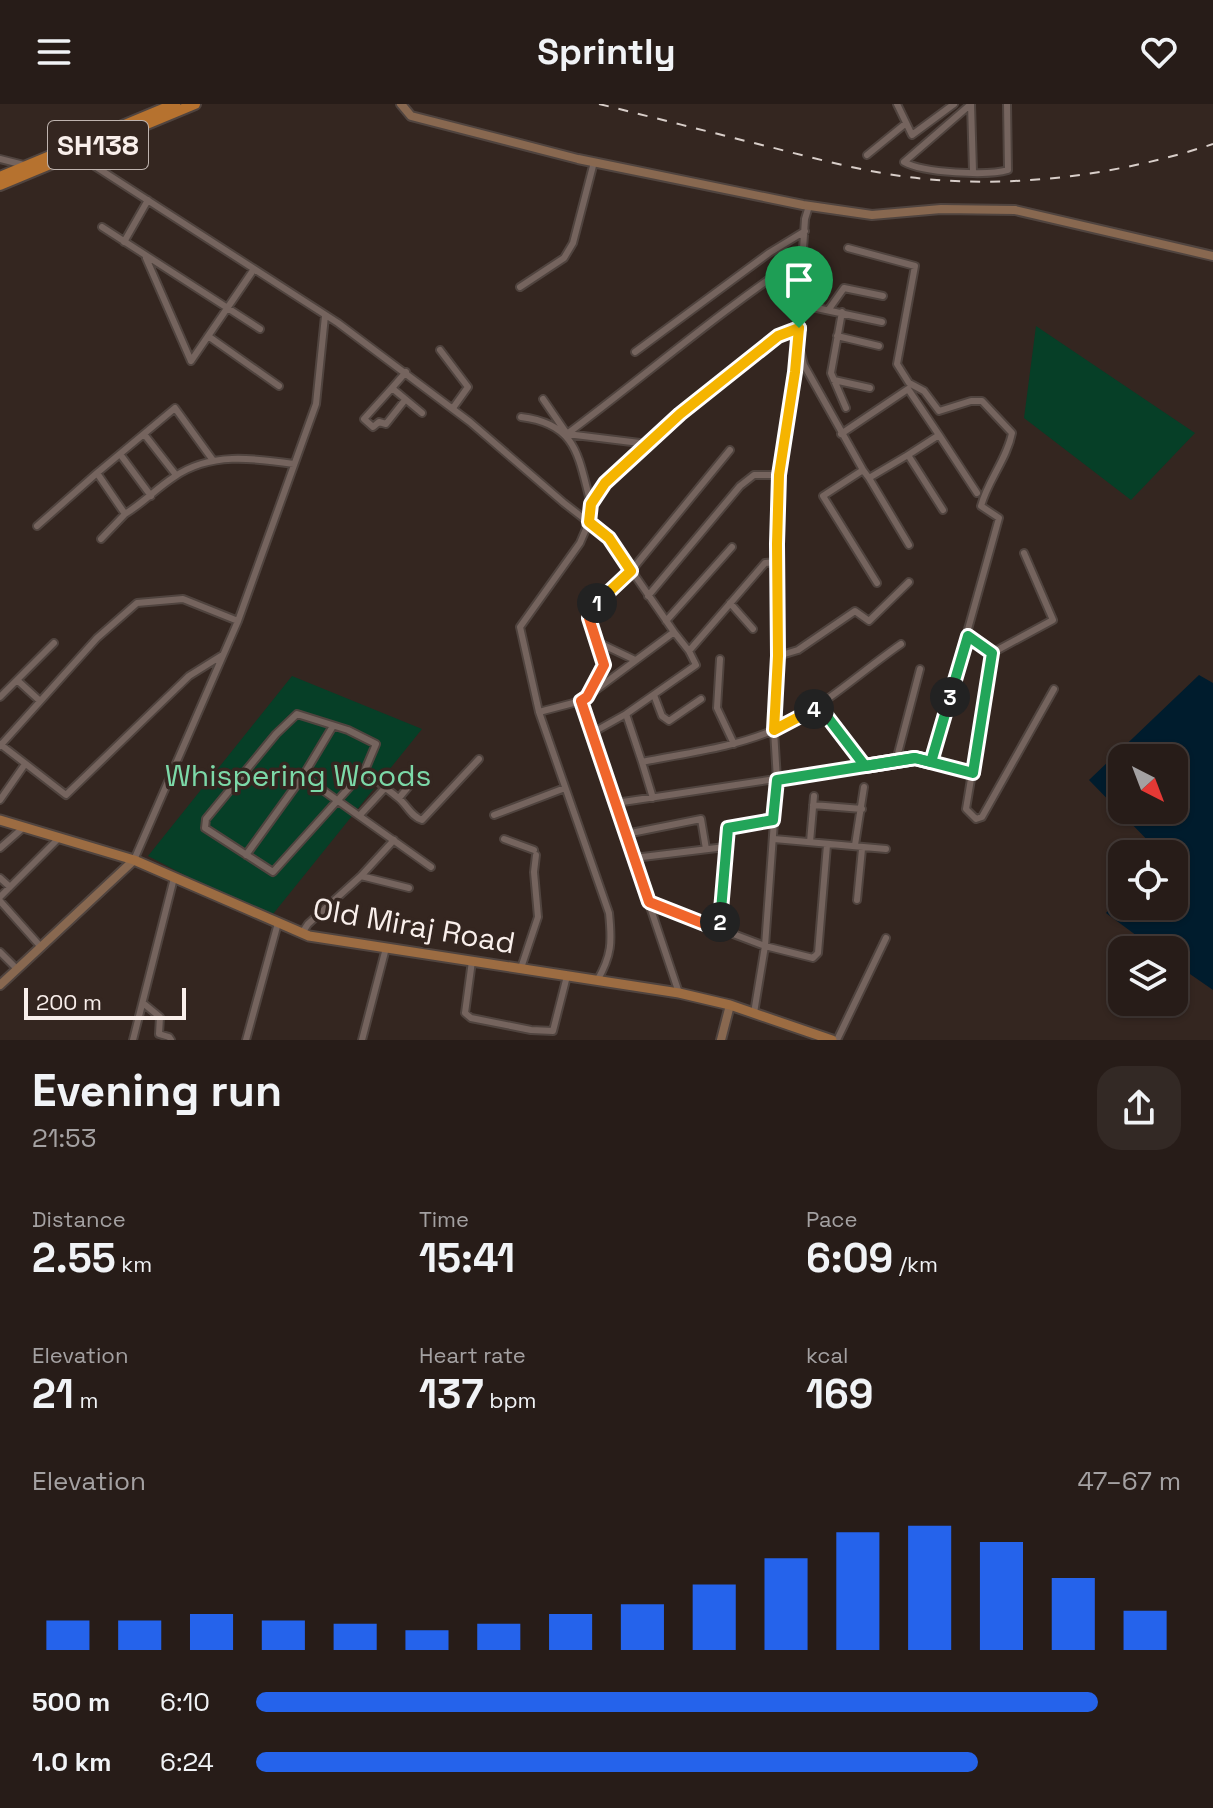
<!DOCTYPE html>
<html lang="en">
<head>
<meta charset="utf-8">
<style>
  body { margin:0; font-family:"Space Grotesk",sans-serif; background:#332925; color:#f1f3f6; height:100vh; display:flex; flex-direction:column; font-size:30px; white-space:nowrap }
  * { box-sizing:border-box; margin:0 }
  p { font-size:26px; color:#a4a1a2 }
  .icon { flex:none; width:44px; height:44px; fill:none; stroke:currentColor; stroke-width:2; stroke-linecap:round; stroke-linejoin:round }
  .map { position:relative; height:936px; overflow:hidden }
  .panel { display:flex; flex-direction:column; background:#271c18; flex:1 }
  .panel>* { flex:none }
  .needle { width:52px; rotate:138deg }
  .controls { position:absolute; left:1108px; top:640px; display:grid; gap:16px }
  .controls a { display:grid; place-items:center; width:80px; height:80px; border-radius:16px; background:#271c18; box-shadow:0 2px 6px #0004,0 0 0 2px #433a37; font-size:40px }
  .scale { position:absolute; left:24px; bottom:20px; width:162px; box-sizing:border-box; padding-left:8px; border:4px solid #f9efeb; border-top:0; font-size:22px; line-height:28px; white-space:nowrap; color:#f9efeb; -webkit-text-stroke:6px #342620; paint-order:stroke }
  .pin { position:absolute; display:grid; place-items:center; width:68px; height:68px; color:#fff; margin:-82px -34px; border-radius:50% 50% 50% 0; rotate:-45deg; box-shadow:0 0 8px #0007 }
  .pin .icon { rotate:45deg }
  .km { position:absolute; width:40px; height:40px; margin:-20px; border-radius:50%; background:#222; color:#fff; font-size:22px; line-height:40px; text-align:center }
  .round { display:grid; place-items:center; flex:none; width:84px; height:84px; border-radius:24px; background:#332925 }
  .head { display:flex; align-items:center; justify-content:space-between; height:136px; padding:0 32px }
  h1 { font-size:44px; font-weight:700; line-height:60px }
  .figures { display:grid; grid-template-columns:repeat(3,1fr); gap:12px; height:136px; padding:8px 32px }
  .figures div { display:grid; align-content:center }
  .figures b { font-size:40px; font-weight:700 }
  .figures small { font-size:22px; font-weight:400 }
  .figures p { font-size:22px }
  .chart { height:224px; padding:16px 32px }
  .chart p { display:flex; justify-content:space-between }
  .chart svg { width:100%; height:144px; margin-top:8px; stroke:#2563eb; stroke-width:6 }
  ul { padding:0 32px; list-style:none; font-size:26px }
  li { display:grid; grid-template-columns:128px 96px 1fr; align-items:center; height:60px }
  li i { height:20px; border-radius:10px; background:#2563eb }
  header { display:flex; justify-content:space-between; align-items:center; height:104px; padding:0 32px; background:#271c18; font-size:36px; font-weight:700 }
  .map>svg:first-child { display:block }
</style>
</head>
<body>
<header><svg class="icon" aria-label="menu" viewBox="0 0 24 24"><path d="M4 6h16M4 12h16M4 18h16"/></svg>Sprintly<svg class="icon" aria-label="heart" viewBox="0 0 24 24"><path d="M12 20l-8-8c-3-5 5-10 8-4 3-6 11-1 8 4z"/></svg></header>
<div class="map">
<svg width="1213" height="936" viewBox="0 0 1213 936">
  <rect width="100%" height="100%" fill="#342620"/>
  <path fill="#063f27" d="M1036 222 1195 329 1131 396 1024 314Z
    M292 572 422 625 269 815 148 752Z"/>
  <path fill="#001c2d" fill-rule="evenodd" d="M1199 571 1213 579V886L1174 859V846H1156L1106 809 1122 790V802H1174V750H1156L1158 747 1089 676ZM1122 654H1174V706H1122Z"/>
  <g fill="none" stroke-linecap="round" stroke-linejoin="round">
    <g stroke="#50443f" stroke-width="10">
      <path id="street" d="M897 0 912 31 954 0
        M971 0 904 58C923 69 988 72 1008 66L1007 0
        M971 0 973 67
        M76 50 338 219 470 318 564 399 609 434 674 528 581 597 679 889
        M867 51 905 20
        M0 55 24 61
        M102 123 260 225
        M124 138 148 96
        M848 144 915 162 897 260 909 279 924 287 939 307 971 297H982L1012 329C1007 355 988 376 981 402L999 414 931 658
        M146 154 191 257
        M520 183 564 154 573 139 594 58
        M798 200 882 218
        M829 205 844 184 883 192
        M842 208 831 269 846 304
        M208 232 279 282
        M837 232 879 242
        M799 242 804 261 863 366 823 392 877 479
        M440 246 468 283 453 304
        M635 248 769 149 805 127
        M191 257 254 165
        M406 268 392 284 422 309
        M834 276 870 284
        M392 284 364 315 373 323 379 318 386 320 405 296
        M543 295 567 330 648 340
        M521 313C578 320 578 353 591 400
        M144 330 176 371
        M567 330C646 271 721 206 803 152
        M841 330 908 285 939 331
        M120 350 151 392
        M908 351 939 331 977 389
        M212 355 175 304 97 369 125 410C143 399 157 384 174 373 210 348 253 354 294 360
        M863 366 869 374 908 351 943 406
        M869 374 909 441
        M37 422 97 369
        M101 435 125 410
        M648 492 740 382 754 371H779
        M730 499 753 525
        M666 517 732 443
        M968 532 992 549 1053 516 1024 449
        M689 547 765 459 777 458
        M992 549 966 705 976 715 982 713 1054 585
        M778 552 798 546 855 507 869 517 909 478
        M720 555 717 604 734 640
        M635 556 595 537 589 514 596 500 631 467 730 346
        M17 576 40 597
        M590 588 604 561 595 537
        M654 591 662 612 669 617 701 595
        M0 593 54 539
        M819 602 865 662
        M539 608 581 597
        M297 610 348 626 376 640 365 666 273 768 205 724 206 715 276 630Z
        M626 610 642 658
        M592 629 626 610 696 561 689 547 674 528
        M0 640 66 691 189 572 221 552
        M0 642 97 534 137 499 183 495 238 517
        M896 657 920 565
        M365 666C376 677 386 684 397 693 407 700 410 712 422 716L479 655
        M303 672 431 763
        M399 694 419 670
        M653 694 642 658C686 649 732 644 774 626 821 606 859 569 901 540
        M0 696 23 663
        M616 699 915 654 973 669
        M813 701 862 705
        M360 711 384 685
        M494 711 565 684
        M626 730 701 715 706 745
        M504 735 534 746
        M774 735 886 745
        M810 738 814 692
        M855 741 864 683
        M0 744 24 723
        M246 751 303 672 333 622
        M634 754 725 743 728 724 773 716
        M134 756 238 517 316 300 325 212
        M361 772 409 784
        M0 774 10 783
        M0 793 59 734
        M857 796 862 745
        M0 797 41 843
        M649 798 765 842 813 854 818 849 827 741
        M720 826 725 743
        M302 829 308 820 361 772 394 736
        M0 848 17 865
        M472 857 465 909 471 914 531 926 553 927 567 872
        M521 864 538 813 534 768 536 751
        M597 877C612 851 612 838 609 809L539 608 520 523 580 439 589 418 591 400 605 379 694 297 778 232 799 224
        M143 899 160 913 159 930 169 933 171 936
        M754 909 765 842 777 676 774 626 778 552 777 440 779 371 795 268 805 115 809 102
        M133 936 174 774
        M246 936 278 819
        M362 936 386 844
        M837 936 886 834"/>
    </g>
    <g stroke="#50443f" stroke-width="12">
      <path id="secondary" d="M401 0 411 12 578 55 803 101 872 111 941 105 1015 106 1213 152
        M0 881 134 756
        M721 936 730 901"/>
    </g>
    <g stroke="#50443f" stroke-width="13">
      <path id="primary" d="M0 716 134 756 309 832 679 889 730 901 832 936"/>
    </g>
    <g stroke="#50443f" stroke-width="14">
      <path id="highway" d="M0 73 175 0
        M0 81 195 0"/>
    </g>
    <use href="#street" stroke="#75645e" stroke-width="6"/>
    <use href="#secondary" stroke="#886850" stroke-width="8"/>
    <use href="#primary" stroke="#9c6c42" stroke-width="9"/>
    <use href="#highway" stroke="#b6722f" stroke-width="10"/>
    <path stroke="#d8cec9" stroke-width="2" stroke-dasharray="10 10" stroke-linecap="butt" d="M599 0C656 14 713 29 770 43 821 56 873 70 925 75 1021 84 1122 70 1213 40"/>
  </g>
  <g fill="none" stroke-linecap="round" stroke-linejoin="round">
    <g stroke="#fff" stroke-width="16">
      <path id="split-1" d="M597 499 631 467 609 434 589 418 591 400 605 379 680 310 778 232 799 224"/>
    </g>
    <g stroke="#fff" stroke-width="16">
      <path id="split-2" d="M597 499 589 514 604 561 587 593 581 597 649 798 720 826V818"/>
    </g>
    <g stroke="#fff" stroke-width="16">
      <path id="split-3" d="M720 818 728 724 773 716 777 676 915 654 931 658 950 593"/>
    </g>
    <g stroke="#fff" stroke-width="16">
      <path id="split-4" d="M814 605 819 602 865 662 915 654 973 669 992 549 968 532 950 593"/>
    </g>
    <g stroke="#fff" stroke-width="16">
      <path id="split-5" d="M799 224 795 268 779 371 777 440 778 552 774 626 814 605"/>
    </g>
    <use href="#split-1" stroke="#f5b400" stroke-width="10"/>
    <use href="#split-2" stroke="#f0652b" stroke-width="10"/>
    <use href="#split-3" stroke="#22a559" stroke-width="10"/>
    <use href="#split-4" stroke="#22a559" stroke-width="10"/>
    <use href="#split-5" stroke="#f5b400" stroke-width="10"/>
  </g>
  <g text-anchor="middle" stroke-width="7" stroke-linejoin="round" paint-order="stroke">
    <rect fill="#342620" stroke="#beb3ae" stroke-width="2" x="48" y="17" width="100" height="48" rx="6"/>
    <g font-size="28" font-weight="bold" fill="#f9efeb">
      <text x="98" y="51">SH138</text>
    </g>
    <g font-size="30" fill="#7cd9a8" stroke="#342620">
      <text x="298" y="682">Whispering Woods</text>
    </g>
    <g font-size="30" fill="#f9efeb" stroke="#342620">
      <text transform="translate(414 822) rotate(10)" y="10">Old Miraj Road</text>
    </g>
  </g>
</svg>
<div class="controls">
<a><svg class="needle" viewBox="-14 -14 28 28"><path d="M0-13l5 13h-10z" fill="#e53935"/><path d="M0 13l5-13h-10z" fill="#a4a1a2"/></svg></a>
<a><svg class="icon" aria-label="locate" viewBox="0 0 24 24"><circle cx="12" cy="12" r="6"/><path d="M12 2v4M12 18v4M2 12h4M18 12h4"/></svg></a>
<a><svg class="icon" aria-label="layers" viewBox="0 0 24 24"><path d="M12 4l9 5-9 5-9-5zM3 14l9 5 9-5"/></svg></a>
</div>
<div class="scale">200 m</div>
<div class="pin" style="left:799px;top:224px;background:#1e9e55"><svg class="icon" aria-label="arrive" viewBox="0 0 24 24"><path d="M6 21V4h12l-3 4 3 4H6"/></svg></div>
<b class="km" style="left:597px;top:499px">1</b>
<b class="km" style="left:720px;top:818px">2</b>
<b class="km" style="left:950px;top:593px">3</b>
<b class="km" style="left:814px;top:605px">4</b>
</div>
<section class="panel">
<div class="head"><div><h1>Evening run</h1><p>21:53</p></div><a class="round"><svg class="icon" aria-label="share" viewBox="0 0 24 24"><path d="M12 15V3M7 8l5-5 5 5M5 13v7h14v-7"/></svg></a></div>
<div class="figures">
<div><p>Distance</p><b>2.55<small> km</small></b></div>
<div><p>Time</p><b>15:41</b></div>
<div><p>Pace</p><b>6:09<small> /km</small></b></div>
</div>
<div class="figures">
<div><p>Elevation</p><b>21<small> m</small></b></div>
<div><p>Heart rate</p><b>137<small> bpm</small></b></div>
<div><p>kcal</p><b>169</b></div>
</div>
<div class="chart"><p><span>Elevation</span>47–67 m</p>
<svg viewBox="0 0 160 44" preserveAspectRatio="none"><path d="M5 44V35M15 44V35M25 44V33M35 44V35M45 44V36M55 44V38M65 44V36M75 44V33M85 44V30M95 44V24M105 44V16M115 44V8M125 44V6M135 44V11M145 44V22M155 44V32"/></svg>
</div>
<ul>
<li><b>500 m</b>6:10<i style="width:91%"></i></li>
<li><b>1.0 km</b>6:24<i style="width:78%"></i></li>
</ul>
</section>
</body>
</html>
